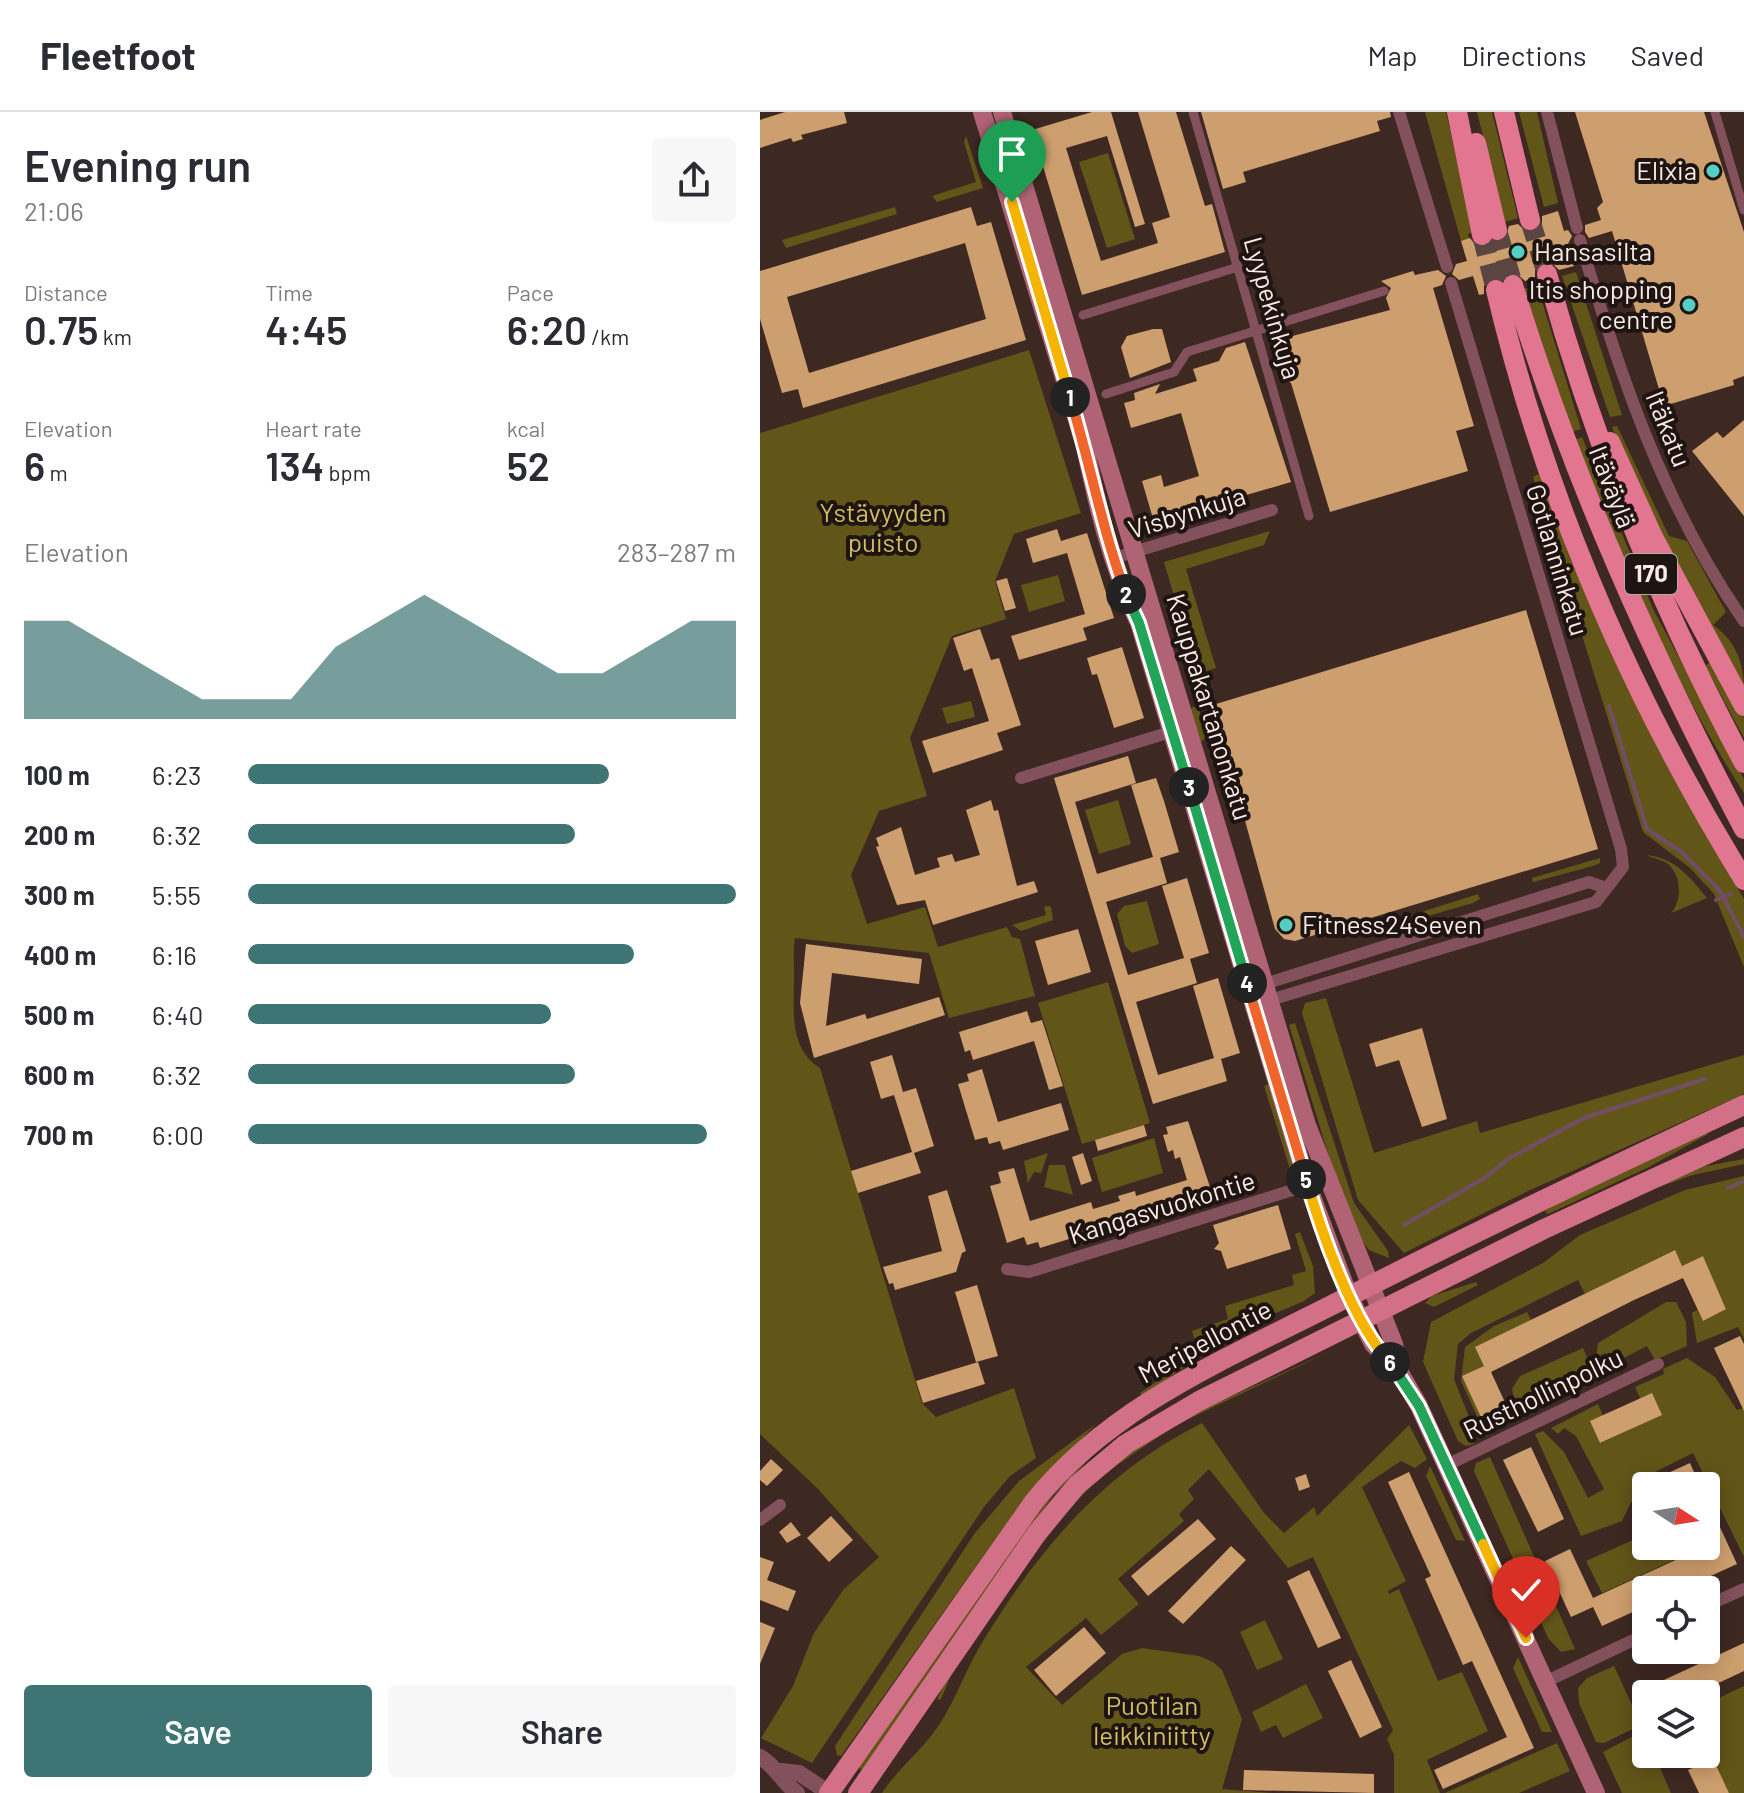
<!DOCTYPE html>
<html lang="en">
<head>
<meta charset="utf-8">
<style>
  body { margin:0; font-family:Barlow,sans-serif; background:#f7f7f7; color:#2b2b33; height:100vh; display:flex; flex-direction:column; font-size:30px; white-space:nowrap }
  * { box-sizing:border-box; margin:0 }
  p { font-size:26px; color:#7c7c81 }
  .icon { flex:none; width:44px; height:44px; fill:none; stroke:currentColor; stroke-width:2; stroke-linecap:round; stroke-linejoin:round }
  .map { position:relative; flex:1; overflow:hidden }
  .panel { display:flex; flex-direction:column; background:#fff; width:760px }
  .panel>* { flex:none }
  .needle { width:52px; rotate:102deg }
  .controls { position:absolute; left:872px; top:1360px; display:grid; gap:16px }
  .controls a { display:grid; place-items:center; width:88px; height:88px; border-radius:8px; background:#fff; box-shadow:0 4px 20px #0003; font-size:40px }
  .pin { position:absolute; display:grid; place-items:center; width:68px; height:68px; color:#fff; margin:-82px -34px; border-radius:50% 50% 50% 0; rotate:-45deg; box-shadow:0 0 8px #0007 }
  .pin .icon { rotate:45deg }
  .km { position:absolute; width:40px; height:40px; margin:-20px; border-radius:50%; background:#222; color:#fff; font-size:22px; line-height:40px; text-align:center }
  .round { display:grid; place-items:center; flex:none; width:84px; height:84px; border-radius:8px; background:#f7f7f7 }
  .headline { display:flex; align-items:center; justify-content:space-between; height:136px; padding:0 24px }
  h1 { font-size:44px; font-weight:600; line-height:60px }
  .stats { display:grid; grid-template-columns:repeat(3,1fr); gap:12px; height:136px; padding:8px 24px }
  .stats div { display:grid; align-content:center }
  .stats b { font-size:40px; font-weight:600 }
  .stats small { font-size:22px; font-weight:400 }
  .stats p { font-size:22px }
  .chart { height:224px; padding:16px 24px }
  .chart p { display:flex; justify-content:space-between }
  .chart svg { width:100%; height:144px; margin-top:8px; fill:#3e7474; opacity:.7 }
  .button { display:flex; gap:16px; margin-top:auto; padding:16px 24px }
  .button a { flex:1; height:92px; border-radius:8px; background:#3e7474; color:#fff; font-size:32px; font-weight:600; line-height:92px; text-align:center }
  .button a+a { background:#f7f7f7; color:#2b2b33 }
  ul { padding:0 24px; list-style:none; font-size:26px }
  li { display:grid; grid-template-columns:128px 96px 1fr; align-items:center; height:60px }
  li i { height:20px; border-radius:10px; background:#3e7474 }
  header { display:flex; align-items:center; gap:48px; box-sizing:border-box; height:112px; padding:0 40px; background:#fff; border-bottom:2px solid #e1e1e2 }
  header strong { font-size:38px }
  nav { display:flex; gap:44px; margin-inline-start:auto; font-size:28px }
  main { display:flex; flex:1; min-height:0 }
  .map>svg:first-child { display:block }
</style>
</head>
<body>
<header>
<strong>Fleetfoot</strong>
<nav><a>Map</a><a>Directions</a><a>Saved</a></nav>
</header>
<main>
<section class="panel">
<div class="headline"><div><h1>Evening run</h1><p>21:06</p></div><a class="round"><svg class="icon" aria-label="share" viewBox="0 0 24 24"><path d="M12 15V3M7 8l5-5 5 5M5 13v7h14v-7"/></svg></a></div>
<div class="stats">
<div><p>Distance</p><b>0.75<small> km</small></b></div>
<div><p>Time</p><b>4:45</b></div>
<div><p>Pace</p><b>6:20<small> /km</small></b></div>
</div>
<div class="stats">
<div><p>Elevation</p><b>6<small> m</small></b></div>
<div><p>Heart rate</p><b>134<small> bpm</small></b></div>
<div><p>kcal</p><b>52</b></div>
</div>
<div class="chart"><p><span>Elevation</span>283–287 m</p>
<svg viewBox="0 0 160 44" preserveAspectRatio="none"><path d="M0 44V14L10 14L20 22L30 30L40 38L50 38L60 38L70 22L80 14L90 6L100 14L110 22L120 30L130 30L140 22L150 14L160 14V44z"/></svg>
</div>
<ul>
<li><b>100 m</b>6:23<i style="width:74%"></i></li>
<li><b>200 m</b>6:32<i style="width:67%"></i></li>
<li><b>300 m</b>5:55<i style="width:100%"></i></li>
<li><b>400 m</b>6:16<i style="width:79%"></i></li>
<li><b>500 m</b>6:40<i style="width:62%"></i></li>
<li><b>600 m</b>6:32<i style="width:67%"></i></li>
<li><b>700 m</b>6:00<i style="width:94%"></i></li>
</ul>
<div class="button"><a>Save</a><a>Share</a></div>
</section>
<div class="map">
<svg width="984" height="1681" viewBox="0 0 984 1681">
  <rect width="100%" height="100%" fill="#3e2822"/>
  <path fill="#625518" d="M665 0H686L713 120 708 122 709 127 701 129Z
    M717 0H732L758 106 745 110Z
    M759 0H777L798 91 784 95Z
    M206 24 223 76 177 90 172 84 216 70 204 30Z
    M348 41 375 127 347 136 319 50Z
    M135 95 137 102 26 136 22 128Z
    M816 160 862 303 850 305 802 164Z
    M777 173 821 317 811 320 764 177Z
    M269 238 321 401 254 422 235 469 246 507 192 524 150 626 167 684 119 699 91 763 107 812 165 795 178 835 247 815 252 825 260 827 275 884 189 906 169 841 35 826C33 837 34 847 34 858 35 893 26 934 60 956L162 1291 176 1305 254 1276 276 1346 250 1364 224 1395 52 1651 1 1626 33 1574 54 1521 83 1478 119 1445 58 1377 0 1322V321Z
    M857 314 909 424 927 429 966 500 953 513C975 528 984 550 984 577L886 393 852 315Z
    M822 325 893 497 984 667V681C912 570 865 449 815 328Z
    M779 362 811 449 833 497 920 677 984 787V855L954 782 930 756 883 720 773 365Z
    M510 419 504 433 426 457 456 556 437 562 404 450Z
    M298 463 305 489 269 500 261 473Z
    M952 549 984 606V626L945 554Z
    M211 589 215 605 187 612 182 596Z
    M434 595 439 597 447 625 438 632 428 597Z
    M358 688 371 732 339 742 325 698Z
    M887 743C916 747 929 764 947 786L911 801C922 789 922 764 908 752 902 747 890 746 887 743Z
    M840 746V751L833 754 773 770 772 766Z
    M718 782 720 787 713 791 612 820 611 816Z
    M387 789 399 832 372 841 365 834 357 802 364 794Z
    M288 794 291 795 293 808 261 819 252 813 286 803 284 795Z
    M348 870 390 1011 322 1032 278 891Z
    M566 886 614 1041 717 1009 720 1021 984 943V982L768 1079 644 1141 598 1088 542 901 545 891Z
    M535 911 594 1091 628 1139 629 1146 609 1138 599 1125 569 1045 529 913Z
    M509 972 533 1055V1067L504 974Z
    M946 1018 948 1022 887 1056 788 1102 785 1099 828 1073Z
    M394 1026 403 1061 342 1080 332 1046Z
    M288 1041 281 1061 274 1060 268 1071 264 1049Z
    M984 1047V1052L933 1063 885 1080 946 1054Z
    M289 1053H305L313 1083 284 1075Z
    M984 1064V1227L978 1215 937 1231 932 1201 937 1198 943 1209 966 1196 943 1144 922 1154 914 1138 825 1182 818 1168 711 1221 698 1232 694 1267 717 1325 714 1332 706 1334 698 1329 663 1250 671 1210 783 1151 820 1123 925 1078Z
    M540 1120 553 1154 555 1181 544 1189 437 1235 432 1219 468 1207 465 1194 534 1173 532 1163 546 1159 535 1122Z
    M716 1170 718 1173 674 1195 665 1191 672 1184Z
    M906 1190H916L926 1210 927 1234 895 1248 887 1234 850 1253 846 1241 836 1245 838 1231Z
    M767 1200 772 1209 724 1254 703 1264 723 1311 731 1308 733 1322 726 1324 701 1269 705 1235 734 1214Z
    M577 1236 414 1314 344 1362 312 1393 279 1436 194 1556 181 1587 177 1588 188 1563 307 1396 363 1344 442 1298Z
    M823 1236 833 1259 756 1296 752 1277 760 1264Z
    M433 1244 435 1248 382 1284 380 1281Z
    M927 1246 955 1265 977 1298 984 1296V1445L933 1341 883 1366 862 1409 821 1424 775 1322 783 1319 804 1340 828 1386 844 1377 816 1324 804 1316 798 1322 791 1316 838 1292 843 1304 841 1331 901 1303 880 1286 875 1275 904 1262 903 1257Z
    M411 1285 336 1340 293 1384 102 1658 95 1653C128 1604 164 1557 198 1509 260 1422 315 1338 411 1285Z
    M442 1311 504 1401 524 1421 554 1395 557 1404 649 1313 667 1347 655 1356 641 1349 602 1375 646 1469 628 1479 629 1482 639 1477 678 1569 702 1560 728 1619 667 1648 680 1681H634V1643L627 1627 633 1618 553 1445 528 1456 449 1357 428 1378 434 1387 419 1402 424 1409 358 1467 379 1492 341 1523 326 1506 266 1555 302 1593 362 1542 382 1536 439 1544 453 1550 462 1558 482 1607 462 1677 513 1681H122C139 1655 164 1637 181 1610 196 1586 206 1558 220 1534 277 1439 342 1361 442 1311Z
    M336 1312 263 1388 81 1644 77 1643 75 1634 215 1421 259 1369Z
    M730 1345 815 1537 801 1540 788 1526 714 1359 716 1351Z
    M670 1354 705 1429 696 1428 666 1364Z
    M886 1378V1434L940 1436 842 1481 826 1449 880 1425 874 1413Z
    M505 1508 523 1547 497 1558 480 1520Z
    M758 1545 792 1620H782L753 1556Z
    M854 1554 881 1613 844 1631 836 1630 819 1591 818 1576 827 1566Z
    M546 1572 563 1606 523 1626 516 1613 501 1620 492 1600Z
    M984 1574V1681H969L950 1643 923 1655 916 1642H946V1592Z
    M883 1619 886 1642H894L911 1681H862L843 1640Z
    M797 1631 810 1659 759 1681H685Z"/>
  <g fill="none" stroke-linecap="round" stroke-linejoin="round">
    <path stroke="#724e66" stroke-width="4" d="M849 594 887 717 923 741 960 779 984 825
      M956 788 971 782
      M968 1076 984 1069
      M644 1113 726 1065 748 1047 824 1006 945 967"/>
  </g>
  <path fill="#ce9f6e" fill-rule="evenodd" d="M25 0H84L87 11 41 23 43 27 33 30 31 26 0 36V8Z
    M332 0H351L385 112 375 115 347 24 306 36 341 149 398 131 392 111 410 105 378 0H416L445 94 452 92 465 140 322 183 272 18Z
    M441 0H630L631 5 617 9 620 19 483 60 486 70 463 77Z
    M815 0H944L984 120V264L973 268 974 273 904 294 852 119 829 126 825 120V113L841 108 837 96 843 90Z
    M211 95 217 114 231 110 266 228 43 296 38 277 22 281 0 207V159ZM205 131 226 207 49 261 27 185Z
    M798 99 804 119 808 118 812 124 808 132 814 154 799 158 791 150H783L775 158V166L765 169 755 160 742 167 732 166 724 174V182L719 183 713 164 699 168 692 162 696 152 707 149 701 129 710 126 717 135H725L745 128 749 114 758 112 766 120H774L782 112V104Z
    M678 158 686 164 682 173 673 176 714 314 696 319 708 359 570 400 531 271 527 268 518 239 525 226 630 198 626 186 631 176 621 169 653 159 655 163Z
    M393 217H402L411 250 370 266 361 235 367 224Z
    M485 230 531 370 394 410 382 369 401 363 404 375 439 364 421 301 371 316 364 291 375 288 374 281 400 272 395 282 437 269 433 257 459 249 466 236Z
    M984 308V404L932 339 957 320 963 326Z
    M297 417 301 429 327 421 354 506 323 516 327 528 259 548 251 524 325 502 307 441 273 451 266 427Z
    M247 466 256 496 245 499 236 469Z
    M766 498 838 737 535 829 524 827 515 817 458 611 461 610 456 592Z
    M220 517 231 548 239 546 261 613 237 621 243 638 173 661 162 629 229 609 212 556 204 559 193 526Z
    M362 535 384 606 354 616 337 562 332 563 327 546Z
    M368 644 376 671 315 690 337 762 393 745 371 673 396 666 404 689 419 740 400 746 407 771 346 790 368 863 424 846 402 774 427 766 449 841 430 847 437 871 376 890 398 963 454 946 433 874 458 866 480 941 461 947 467 969 393 992 294 666Z
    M231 688 234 699 238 698 257 774 274 769 278 780 173 813 165 788 137 793 116 735 119 734 116 726 141 715 155 763 180 755 177 746 192 742 195 750 220 743 206 698Z
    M318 817 331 860 288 873 275 829Z
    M46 832 162 847 159 872 72 861 66 914 105 902 107 907 179 885 185 903 54 946 40 891Z
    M267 899 271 911 282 908 303 974 289 978 274 929 213 948 210 938 205 940 199 920Z
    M662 916 687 1007 662 1015 639 948 616 955 609 932Z
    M132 943 143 980 156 976 174 1034 154 1041 161 1061 98 1081 91 1059 152 1040 134 983 121 987 110 950Z
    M222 957 238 1010 301 991 309 1018 243 1038 240 1029 229 1032 227 1025 215 1028 198 972 209 969 207 962Z
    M428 1009 450 1075 425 1082 428 1092 405 1099 406 1104 367 1110 368 1115 353 1119 351 1114 280 1136 278 1130 267 1133 264 1125 247 1131 230 1074 241 1071 238 1060 254 1056 270 1109 331 1090 333 1097 360 1089 358 1084 375 1079 376 1084 427 1068 420 1045 415 1047 413 1038 408 1040 403 1023 408 1022 406 1015Z
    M384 1013 387 1024 338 1039 335 1028Z
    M323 1041 332 1069 321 1073 312 1045Z
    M187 1078 206 1139 202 1141 196 1160 135 1178 133 1171 129 1172 123 1155 182 1139 168 1084Z
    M518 1093 531 1137 467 1157 461 1139 454 1137 459 1131 453 1113Z
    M915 1138 922 1154 943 1144 966 1197 943 1209 923 1166 874 1188 731 1260 749 1299 724 1312 702 1264 724 1254 715 1235Z
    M217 1173 238 1244 216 1250 195 1180Z
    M980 1224 984 1232V1299L954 1236Z
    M218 1250 225 1272 163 1291 156 1269Z
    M892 1281 902 1303 840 1331 830 1309Z
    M771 1335 804 1407 778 1420 743 1348Z
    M11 1347 23 1358 7 1374 0 1368V1359Z
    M930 1351 940 1374H911L906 1362Z
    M649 1360 774 1636 683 1677 674 1658 747 1625 712 1549 703 1553 665 1467 671 1464 628 1370Z
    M546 1362 550 1375 539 1379 535 1366Z
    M946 1385 977 1452 920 1478H886V1494L842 1514 833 1495 811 1505 785 1449 810 1437 833 1486 946 1434Z
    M71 1404 93 1428 69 1450 47 1426Z
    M438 1407 456 1427 388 1484 371 1464Z
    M31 1410 41 1423 27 1431 19 1420Z
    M471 1434 486 1448 423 1512 408 1499Z
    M0 1445 14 1450 7 1468 36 1479 28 1499 0 1488Z
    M549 1458 581 1526 558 1536 527 1469Z
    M0 1510 15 1516 0 1552Z
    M324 1515 346 1541 296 1584 274 1558Z
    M984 1531V1559L935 1582H897L893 1573Z
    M591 1548 622 1615 600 1626 568 1559Z
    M953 1647 969 1681H939L928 1658Z
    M484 1658 614 1662V1681L483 1678Z"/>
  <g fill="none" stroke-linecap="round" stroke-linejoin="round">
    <path stroke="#5a4540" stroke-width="20" stroke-dasharray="20 10" stroke-linecap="butt" d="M770 108 787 162
      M737 118 753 173
      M722 123 736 178"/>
    <path stroke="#82515c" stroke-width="9" d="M433 0 549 404
      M955 0 984 98
      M323 203 478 155
      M346 282 414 260 427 240 624 179"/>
    <path stroke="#82515c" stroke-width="12" d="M639 0 687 155
      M787 0 817 116
      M820 128C859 261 904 395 984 509
      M354 446 512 398
      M261 666 417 618
      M501 873 829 770 846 776
      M502 886 510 888 836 790 863 755 861 737 691 171
      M247 1157 269 1160 568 1067
      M687 1353 898 1252
      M0 1408 20 1393
      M946 1494 984 1477
      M785 1570 886 1522"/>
    <path stroke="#82515c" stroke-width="16" d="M0 1645C17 1655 22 1670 37 1681
      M21 1659 39 1661 69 1681"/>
    <path stroke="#af6374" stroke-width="18" d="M222 0 325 334C337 394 352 455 379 511L548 1074 589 1184 613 1232 639 1259 659 1294 836 1681
      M242 0 547 1013 634 1232 639 1259"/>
    <path stroke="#d27087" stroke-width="20" d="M69 1681 273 1391C350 1294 466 1247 574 1192 709 1123 846 1057 984 993
      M98 1681 277 1421 317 1373 366 1332 439 1289 784 1117 984 1025"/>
    <path stroke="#e27690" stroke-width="20" d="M697 0 722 123
      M744 0 770 108
      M716 31 737 118
      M787 162C835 335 899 493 984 651
      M753 173C811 363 891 542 984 717
      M736 178C785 386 872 586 984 768
      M850 330 893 425 984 594"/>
  </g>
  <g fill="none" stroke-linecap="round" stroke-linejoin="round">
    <g stroke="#fff" stroke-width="16">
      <path id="split-1" d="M252 90 310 285"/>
    </g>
    <g stroke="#fff" stroke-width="16">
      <path id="split-2" d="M310 285C330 351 342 417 366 482"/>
    </g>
    <g stroke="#fff" stroke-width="16">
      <path id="split-3" d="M366 482 379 511 429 675"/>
    </g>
    <g stroke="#fff" stroke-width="16">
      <path id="split-4" d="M429 675 487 871"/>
    </g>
    <g stroke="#fff" stroke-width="16">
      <path id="split-5" d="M487 871 546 1067"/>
    </g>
    <g stroke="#fff" stroke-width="16">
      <path id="split-6" d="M546 1067C561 1119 593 1212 630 1250"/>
    </g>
    <g stroke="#fff" stroke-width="16">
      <path id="split-7" d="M630 1250 659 1294 723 1432"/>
    </g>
    <g stroke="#fff" stroke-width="16">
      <path id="split-8" d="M723 1432 766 1526"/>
    </g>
    <use href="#split-1" stroke="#f5b400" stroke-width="10"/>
    <use href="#split-2" stroke="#f0652b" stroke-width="10"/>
    <use href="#split-3" stroke="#22a559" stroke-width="10"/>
    <use href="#split-4" stroke="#22a559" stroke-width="10"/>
    <use href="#split-5" stroke="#f0652b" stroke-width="10"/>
    <use href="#split-6" stroke="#f5b400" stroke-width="10"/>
    <use href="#split-7" stroke="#22a559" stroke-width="10"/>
    <use href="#split-8" stroke="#f5b400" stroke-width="10"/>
  </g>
  <g fill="#55cec4" stroke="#1e1411" stroke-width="3">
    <circle cx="953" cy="59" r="8"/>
    <circle cx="758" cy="140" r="8"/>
    <circle cx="929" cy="193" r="8"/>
    <circle cx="526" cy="813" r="8"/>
  </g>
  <g text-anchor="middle" stroke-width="8" stroke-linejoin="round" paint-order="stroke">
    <rect fill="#1e1411" stroke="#b8aaa7" stroke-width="2" x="865" y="442" width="52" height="40" rx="6"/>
    <g font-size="24" font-weight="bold" fill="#faebe7">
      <text x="891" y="470">170</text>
    </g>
    <g font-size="26" fill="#faebe7" stroke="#1e1411" text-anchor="end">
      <text x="937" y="68">Elixia</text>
      <text x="774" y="149" text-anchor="start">Hansasilta</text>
      <text x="913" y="187">Itis shopping<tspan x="913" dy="30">centre</tspan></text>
      <text x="542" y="822" text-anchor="start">Fitness24Seven</text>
    </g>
    <g font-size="26" fill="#faebe7" stroke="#1e1411">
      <text transform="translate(512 196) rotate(74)" y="9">Lyypekinkuja</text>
      <text transform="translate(908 317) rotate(68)" y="9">Itäkatu</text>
      <text transform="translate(852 375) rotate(69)" y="9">Itäväylä</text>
      <text transform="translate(427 401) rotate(-17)" y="9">Visbynkuja</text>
      <text transform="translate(797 448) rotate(73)" y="9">Gotlanninkatu</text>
      <text transform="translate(449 595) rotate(73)" y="9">Kauppakartanonkatu</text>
      <text transform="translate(402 1096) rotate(-17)" y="9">Kangasvuokontie</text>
      <text transform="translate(445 1230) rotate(-28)" y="9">Meripellontie</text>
      <text transform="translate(783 1282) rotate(-26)" y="9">Rusthollinpolku</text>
    </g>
    <g font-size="26" fill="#d3bf62" stroke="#1e1411">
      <text x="123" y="410">Ystävyyden<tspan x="123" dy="30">puisto</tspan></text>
      <text x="392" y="1603">Puotilan<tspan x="392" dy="30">leikkiniitty</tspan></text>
    </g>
  </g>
</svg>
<div class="controls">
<a><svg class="needle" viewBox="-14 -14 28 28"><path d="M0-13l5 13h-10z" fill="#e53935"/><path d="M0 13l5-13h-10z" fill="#7c7c81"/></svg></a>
<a><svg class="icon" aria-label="locate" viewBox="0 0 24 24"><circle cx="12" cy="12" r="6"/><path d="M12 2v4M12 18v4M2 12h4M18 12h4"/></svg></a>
<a><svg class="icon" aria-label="layers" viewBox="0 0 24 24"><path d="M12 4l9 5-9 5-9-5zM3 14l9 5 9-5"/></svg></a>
</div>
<div class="pin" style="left:252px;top:90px;background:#1e9e55"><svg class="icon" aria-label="arrive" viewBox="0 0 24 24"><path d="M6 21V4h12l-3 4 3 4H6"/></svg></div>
<div class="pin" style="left:766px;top:1526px;background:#d93025"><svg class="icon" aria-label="check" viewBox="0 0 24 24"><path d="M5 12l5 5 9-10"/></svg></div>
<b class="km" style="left:310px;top:285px">1</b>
<b class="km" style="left:366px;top:482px">2</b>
<b class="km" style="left:429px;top:675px">3</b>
<b class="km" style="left:487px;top:871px">4</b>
<b class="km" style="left:546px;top:1067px">5</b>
<b class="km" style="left:630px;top:1250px">6</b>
</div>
</main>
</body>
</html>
